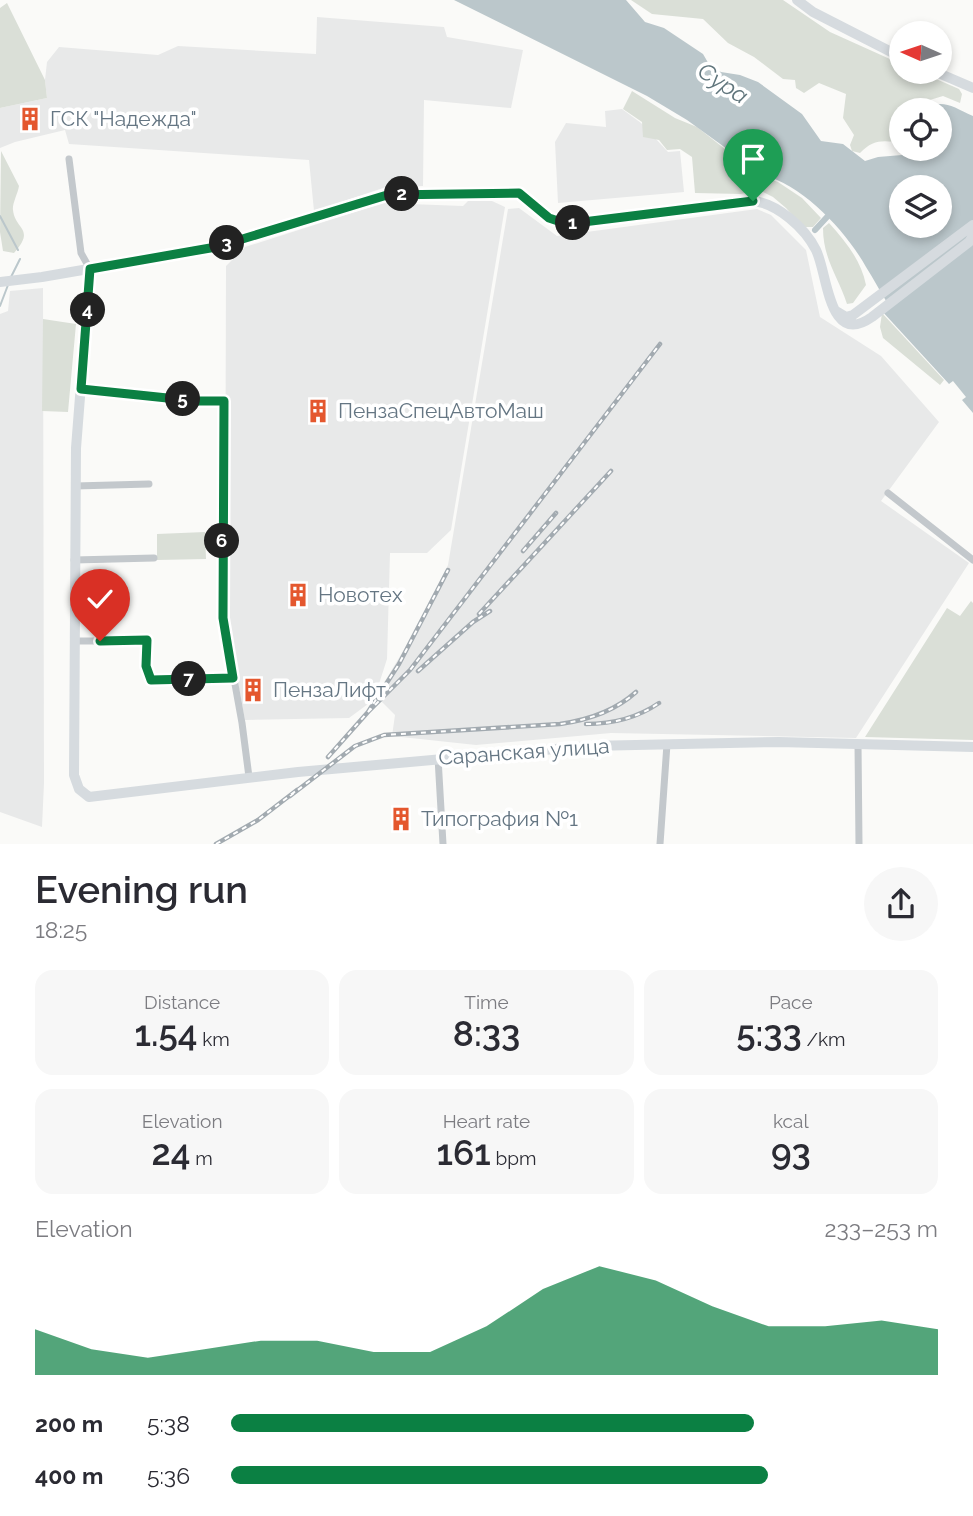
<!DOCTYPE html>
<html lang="en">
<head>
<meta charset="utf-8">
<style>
  body { margin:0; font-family:Raleway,sans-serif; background:#f7f7f7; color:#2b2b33; height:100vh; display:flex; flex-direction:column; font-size:26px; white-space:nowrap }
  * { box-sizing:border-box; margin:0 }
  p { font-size:23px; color:#7c7c81 }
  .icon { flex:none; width:38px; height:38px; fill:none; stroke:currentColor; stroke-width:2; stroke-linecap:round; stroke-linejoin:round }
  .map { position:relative; height:844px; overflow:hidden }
  .side { display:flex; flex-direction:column; background:#fff; flex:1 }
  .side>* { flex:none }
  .needle { width:46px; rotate:273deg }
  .tools { position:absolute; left:889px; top:21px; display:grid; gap:14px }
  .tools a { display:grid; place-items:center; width:63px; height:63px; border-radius:50%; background:#fff; box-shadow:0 4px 10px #0003; font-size:35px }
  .pin { position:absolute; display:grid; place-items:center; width:60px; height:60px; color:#fff; margin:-72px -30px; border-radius:50% 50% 50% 0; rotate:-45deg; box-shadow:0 0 7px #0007 }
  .pin .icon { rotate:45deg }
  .km { position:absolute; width:35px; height:35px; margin:-18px; border-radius:50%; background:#222; color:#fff; font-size:19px; line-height:35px; text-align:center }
  .round { display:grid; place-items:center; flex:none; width:74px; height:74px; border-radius:37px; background:#f7f7f7 }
  .head { display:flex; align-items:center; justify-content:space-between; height:119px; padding:0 35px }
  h1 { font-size:38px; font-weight:600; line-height:52px }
  .stats { display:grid; grid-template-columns:repeat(3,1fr); gap:10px; height:119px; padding:7px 35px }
  .stats div { display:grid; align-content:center; border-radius:18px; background:#f7f7f7; text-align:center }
  .stats b { font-size:35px; font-weight:600 }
  .stats small { font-size:19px; font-weight:400 }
  .stats p { font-size:19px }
  .chart { height:196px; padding:14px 35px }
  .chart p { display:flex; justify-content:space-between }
  .chart svg { width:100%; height:126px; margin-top:7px; fill:#0b8043; opacity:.7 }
  ul { padding:0 35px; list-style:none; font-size:23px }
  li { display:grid; grid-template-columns:112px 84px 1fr; align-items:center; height:52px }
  li i { height:18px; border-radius:9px; background:#0b8043 }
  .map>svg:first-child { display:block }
</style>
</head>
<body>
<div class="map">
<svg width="973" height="844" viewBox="0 0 973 844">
  <rect width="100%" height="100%" fill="#fafaf8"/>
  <path fill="#e8e9e9" d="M317 17 444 27 447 37 523 50 511 108 424 100 423 186 386 187 314 211 309 160 69 144 65 130 15 142 0 148V108L47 98 45 80 47 62 59 47 158 55 178 46 316 54Z
    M622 109 641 123 668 152 680 151 684 192 558 203 555 142 566 123 606 127 605 111Z
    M468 201H492L505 207 451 530 427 553H390L387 659 378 687 368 704 349 718 245 720 225 614 226 266 245 247 383 203 463 206Z
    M519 208 557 236 757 209 771 215 806 250 820 317 881 356 939 422 881 501 969 563 856 738 611 733 476 745 392 736 395 715 376 696 417 628 448 565 508 209Z
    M43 288 44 783 42 827 0 812V314L8 311 10 291Z"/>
  <path fill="#dadfd7" d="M631 0H783L830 32 901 64V72H920L959 89 962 94 960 103 943 96 920 103 916 110H901V143C884 140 873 139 860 153L852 151 850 145 854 135 843 118 846 94 819 83 804 93 796 88 795 80 783 79 754 57 728 43 703 19 652 14Z
    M7 3 45 80 47 98 0 108V8Z
    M632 91 675 118 697 127 758 175 778 182 802 198 821 218 813 227H803L786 208 773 197 759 190 741 194 695 193 692 157 680 149 667 150 659 140 643 137 642 122 623 109Z
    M1 151 19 186C18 193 12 204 13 210 15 230 36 228 14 253L3 251 0 232Z
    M829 223C846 242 861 260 866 285L853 303 847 304C838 276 823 259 823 228Z
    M882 313 944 380 940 385 883 338 880 327Z
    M43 319 76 324 68 412 42 411Z
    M205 532 206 559 157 560V534Z
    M971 601 973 603V740L865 737 947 608 960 616Z"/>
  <path fill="#bbc7cb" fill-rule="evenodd" d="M454 0H626L645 22 664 28 703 54 710 66 721 72 740 75 758 82 802 114 821 141 843 144 865 161 878 157 914 154 919 149H940V110H920C943 98 951 106 973 116V413L962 400 966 397 953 381 949 384 881 310 888 304C880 292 874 279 866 267 846 231 803 185 763 175L687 120 647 96ZM901 187H940V226H901Z"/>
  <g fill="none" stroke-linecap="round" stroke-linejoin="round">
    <path stroke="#bbc7cb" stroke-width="2" d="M0 216 18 250
      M11 277 20 259
      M0 306 8 285"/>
    <path stroke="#bbc7cb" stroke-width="6" d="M815 230 827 217"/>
    <path stroke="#c3c8cc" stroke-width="7" d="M69 159 81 253 90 269
      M81 389 196 401H224L223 618 242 723 249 777
      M75 486 149 484
      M888 493 973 560
      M74 560 154 558
      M74 616 119 615
      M74 641H147L146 666 151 680 233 678
      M858 744 859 844
      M438 758 443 844
      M660 844 667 744"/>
    <path stroke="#d6dbdf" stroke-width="10" d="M797 0 813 12 901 57
      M936 72 973 88
      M90 269 76 448 74 775 79 789 89 797 298 772 589 746 779 742 973 747
      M0 282 42 277 216 247 387 195 519 193 549 218 567 224 753 201C777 203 805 228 816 250 828 274 828 348 872 317L969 242 973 236
      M836 311 846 317 853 315 973 225"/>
    <g stroke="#a2aab0" stroke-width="4.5">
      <path id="rail" d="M523 551 556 513
        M479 614 611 471
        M418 671 473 622 490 611
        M368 712 410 670 660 344
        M586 724C613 724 637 718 659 703
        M328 757 368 712 399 664 448 570
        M290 796 355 746 384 735 560 724C588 720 615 711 636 692
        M216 844 258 820 297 790"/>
    </g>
    <use href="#rail" stroke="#fff" stroke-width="2" stroke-dasharray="5" stroke-linecap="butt"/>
  </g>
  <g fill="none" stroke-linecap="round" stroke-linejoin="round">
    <g stroke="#fff" stroke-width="14">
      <path id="route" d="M100 641 147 640 146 666 151 680 233 678 223 618 224 401H196L81 389 90 269 216 247 387 195 519 193 549 218 567 224 753 201"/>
    </g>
    <use href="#route" stroke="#0b8043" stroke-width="9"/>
  </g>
  <defs>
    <g id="building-bare" transform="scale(1.89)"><path d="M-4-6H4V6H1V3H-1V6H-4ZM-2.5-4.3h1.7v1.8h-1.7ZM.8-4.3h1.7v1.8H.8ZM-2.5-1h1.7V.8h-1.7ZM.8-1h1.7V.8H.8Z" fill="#e4572e" stroke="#fff" stroke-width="2.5" paint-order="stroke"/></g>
  </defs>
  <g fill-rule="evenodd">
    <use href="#building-bare" x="30" y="119"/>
    <use href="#building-bare" x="318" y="411"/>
    <use href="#building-bare" x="298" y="595"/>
    <use href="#building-bare" x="253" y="690"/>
    <use href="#building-bare" x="401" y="819"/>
  </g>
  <g text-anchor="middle" stroke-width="7" stroke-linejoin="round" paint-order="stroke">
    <g font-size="21" fill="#657683" stroke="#fff" text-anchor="start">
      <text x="50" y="126">ГСК "Надежда"</text>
      <text x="338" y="418">ПензаСпецАвтоМаш</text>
      <text x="318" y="602">Новотех</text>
      <text x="273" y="697">ПензаЛифт</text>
      <text x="421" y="826">Типография №1</text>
    </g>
    <g font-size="21" fill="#657683" stroke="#fff">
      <text transform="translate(524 752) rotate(-4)" y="7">Саранская улица</text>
    </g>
    <g font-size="23" font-style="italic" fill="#60757c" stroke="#fff">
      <text transform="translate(723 83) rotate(33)" y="8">Сура</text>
    </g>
  </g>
</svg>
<div class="tools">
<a><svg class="needle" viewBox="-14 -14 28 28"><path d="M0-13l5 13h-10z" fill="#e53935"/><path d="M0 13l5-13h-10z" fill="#7c7c81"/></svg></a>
<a><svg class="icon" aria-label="locate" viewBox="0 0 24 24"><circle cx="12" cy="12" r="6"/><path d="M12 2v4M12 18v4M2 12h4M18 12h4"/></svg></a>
<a><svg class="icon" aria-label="layers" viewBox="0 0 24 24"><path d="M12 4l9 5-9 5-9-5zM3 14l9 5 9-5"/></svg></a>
</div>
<div class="pin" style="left:753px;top:201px;background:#1e9e55"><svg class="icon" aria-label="arrive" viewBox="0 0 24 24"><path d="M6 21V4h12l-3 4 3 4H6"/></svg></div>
<div class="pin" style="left:100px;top:641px;background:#d93025"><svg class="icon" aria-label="check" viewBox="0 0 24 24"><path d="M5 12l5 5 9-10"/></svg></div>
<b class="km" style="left:573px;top:223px">1</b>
<b class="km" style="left:402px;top:194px">2</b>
<b class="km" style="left:227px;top:243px">3</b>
<b class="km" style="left:88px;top:310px">4</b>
<b class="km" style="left:183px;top:399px">5</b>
<b class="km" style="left:222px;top:541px">6</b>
<b class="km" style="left:189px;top:679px">7</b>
</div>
<section class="side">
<div class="head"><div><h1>Evening run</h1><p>18:25</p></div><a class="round"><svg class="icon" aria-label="share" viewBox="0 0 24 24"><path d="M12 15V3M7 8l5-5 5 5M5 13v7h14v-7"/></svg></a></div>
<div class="stats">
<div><p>Distance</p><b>1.54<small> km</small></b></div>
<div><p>Time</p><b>8:33</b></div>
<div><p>Pace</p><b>5:33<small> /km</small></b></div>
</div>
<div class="stats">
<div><p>Elevation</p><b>24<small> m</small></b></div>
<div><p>Heart rate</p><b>161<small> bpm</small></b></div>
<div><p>kcal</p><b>93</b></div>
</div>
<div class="chart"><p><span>Elevation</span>233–253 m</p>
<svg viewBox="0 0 160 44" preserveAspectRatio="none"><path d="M0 44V28L10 35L20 38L30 35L40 32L50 32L60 36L70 36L80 27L90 14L100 6L110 11L120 20L130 27L140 27L150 25L160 28V44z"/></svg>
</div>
<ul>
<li><b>200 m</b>5:38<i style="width:74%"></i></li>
<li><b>400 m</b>5:36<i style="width:76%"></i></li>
</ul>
</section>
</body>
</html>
